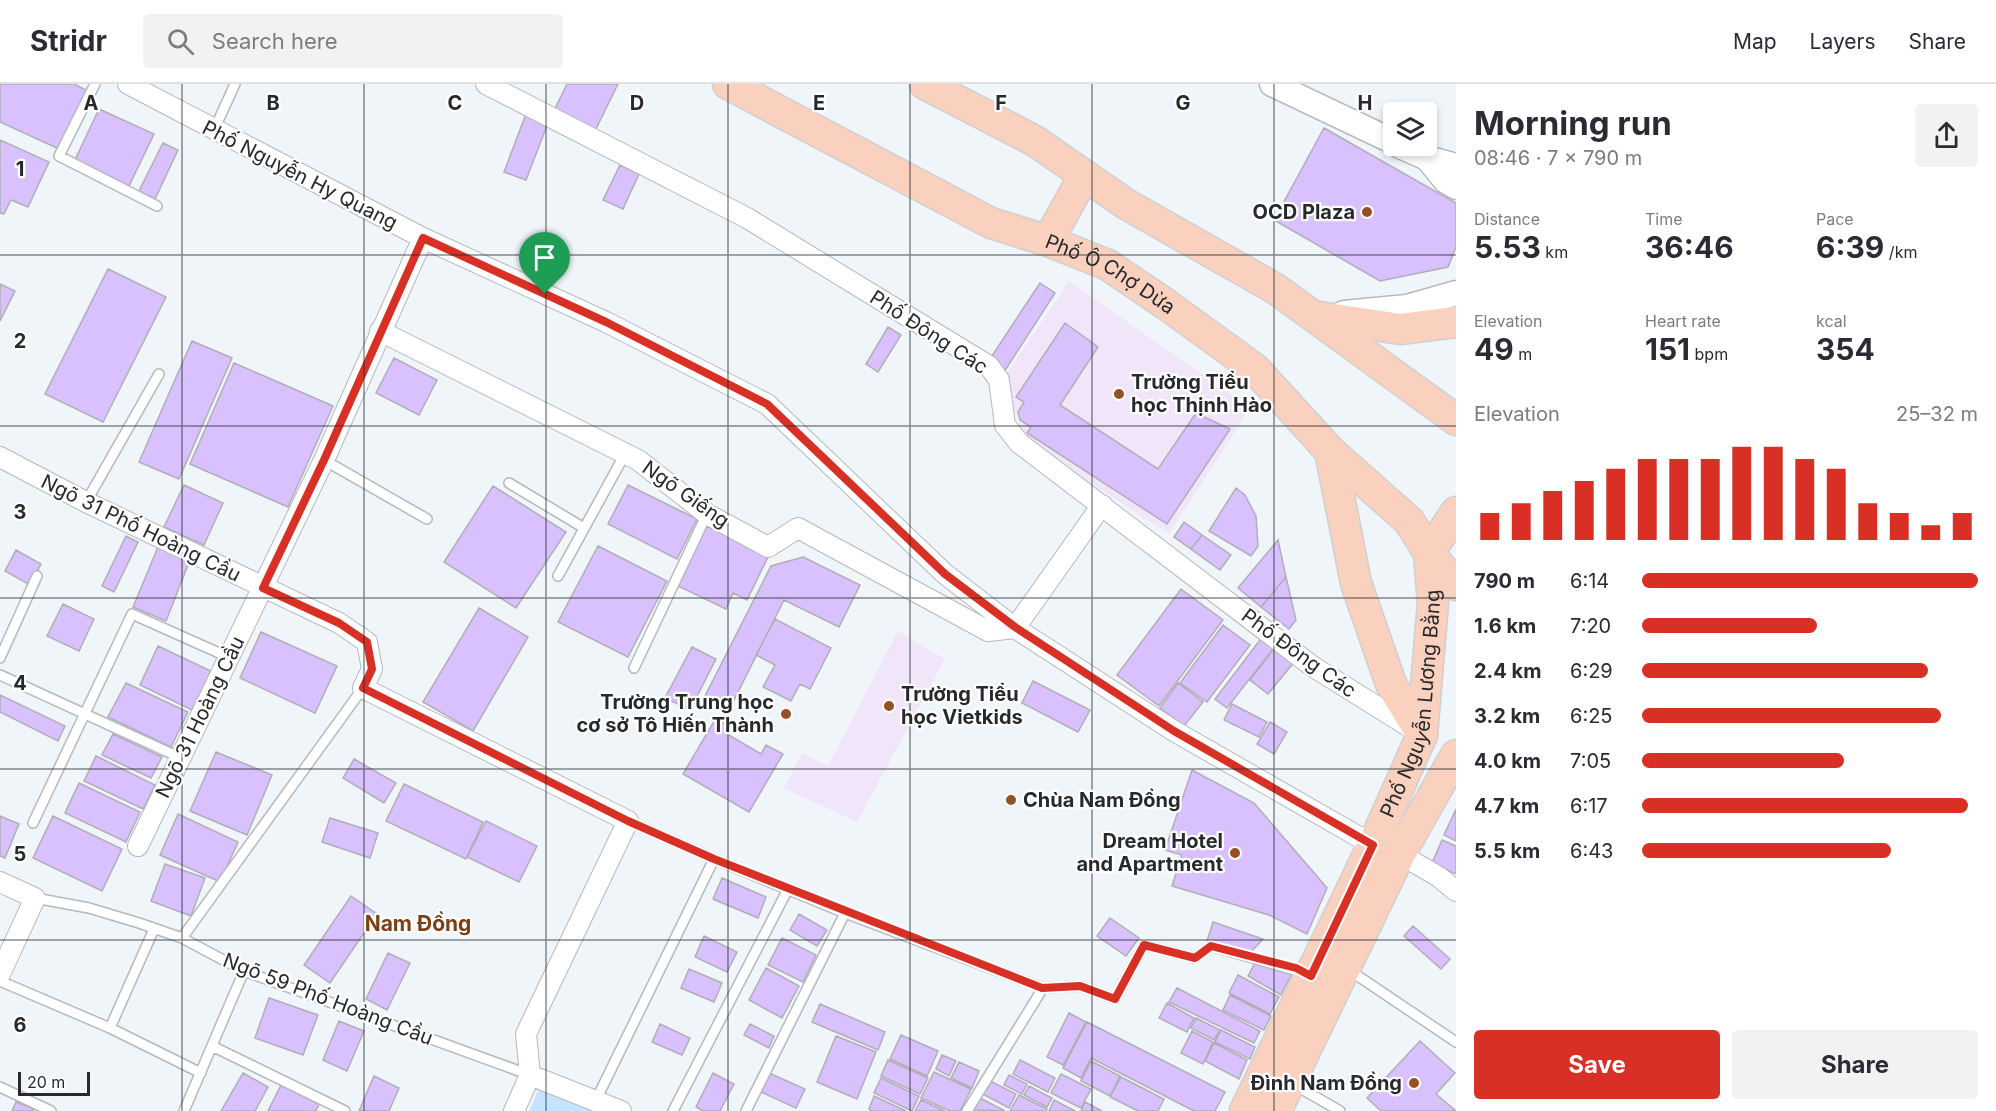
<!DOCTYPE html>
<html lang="en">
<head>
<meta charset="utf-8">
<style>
  body { margin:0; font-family:Inter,sans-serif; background:#f2f2f3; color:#2b2b33; height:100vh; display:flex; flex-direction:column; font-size:22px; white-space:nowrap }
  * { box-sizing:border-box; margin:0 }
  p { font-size:20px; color:#7c7c81 }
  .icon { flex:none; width:33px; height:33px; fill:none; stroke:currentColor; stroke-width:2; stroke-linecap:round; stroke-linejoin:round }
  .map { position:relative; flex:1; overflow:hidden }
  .sheet { display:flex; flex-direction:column; background:#fff; width:540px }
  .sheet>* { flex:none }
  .controls { position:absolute; left:1383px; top:18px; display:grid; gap:12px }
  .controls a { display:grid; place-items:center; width:54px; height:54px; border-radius:6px; background:#fff; box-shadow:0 3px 9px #0003; font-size:30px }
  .scale { position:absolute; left:18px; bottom:15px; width:72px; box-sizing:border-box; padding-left:6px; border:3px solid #27292b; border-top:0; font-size:16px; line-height:21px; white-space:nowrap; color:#27292b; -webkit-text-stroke:4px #fff; paint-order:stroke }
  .pin { position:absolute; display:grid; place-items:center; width:51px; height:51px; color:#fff; margin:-62px -26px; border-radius:50% 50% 50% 0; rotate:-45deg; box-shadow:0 0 6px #0007 }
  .pin .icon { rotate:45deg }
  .round { display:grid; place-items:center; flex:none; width:63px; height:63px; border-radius:6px; background:#f2f2f3 }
  .headline { display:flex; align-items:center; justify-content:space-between; height:102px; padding:0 18px }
  h1 { font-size:33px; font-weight:700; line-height:45px }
  .figures { display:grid; grid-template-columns:repeat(3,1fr); gap:9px; height:102px; padding:6px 18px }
  .figures div { display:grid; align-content:center }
  .figures b { font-size:30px; font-weight:700 }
  .figures small { font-size:16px; font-weight:400 }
  .figures p { font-size:16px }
  .chart { height:168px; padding:12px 18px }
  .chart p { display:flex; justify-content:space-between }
  .chart svg { width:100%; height:108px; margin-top:6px; stroke:#d93025; stroke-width:6 }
  .button { display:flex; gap:12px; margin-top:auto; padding:12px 18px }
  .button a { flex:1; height:69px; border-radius:6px; background:#d93025; color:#fff; font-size:24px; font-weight:700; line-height:69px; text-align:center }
  .button a+a { background:#f2f2f3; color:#2b2b33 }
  ul { padding:0 18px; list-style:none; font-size:20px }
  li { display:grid; grid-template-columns:96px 72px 1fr; align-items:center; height:45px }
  li i { height:15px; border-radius:8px; background:#d93025 }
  header { display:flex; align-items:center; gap:36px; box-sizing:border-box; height:84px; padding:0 30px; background:#fff; border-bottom:2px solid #e1e1e2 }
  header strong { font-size:28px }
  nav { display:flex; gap:33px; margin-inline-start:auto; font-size:21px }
  .search { width:420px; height:54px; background:#f2f2f3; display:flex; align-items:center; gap:15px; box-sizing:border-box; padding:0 21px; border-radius:6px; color:#7c7c81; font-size:22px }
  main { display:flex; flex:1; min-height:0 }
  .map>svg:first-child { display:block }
</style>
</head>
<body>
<header>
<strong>Stridr</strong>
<div class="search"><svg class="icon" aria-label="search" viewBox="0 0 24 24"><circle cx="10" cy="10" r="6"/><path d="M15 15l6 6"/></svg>Search here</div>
<nav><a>Map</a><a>Layers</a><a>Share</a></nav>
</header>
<main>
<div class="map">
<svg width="1456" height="1027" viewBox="0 0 1456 1027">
  <rect width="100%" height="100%" fill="#f0f5fa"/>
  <path fill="#f1e5fa" d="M1069 197 1250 324 1169 450 1027 358 1003 295Z
    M898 547 945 575 857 738 784 704 802 669 828 682Z"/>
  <path fill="#c6e4fe" d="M541 1000 603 1027H529Z"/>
  <path fill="#d9c0fe" stroke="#b1aeb5" stroke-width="1.5" d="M0 0H74L88 7 59 65 0 38Z
    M567 0H618L593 51 552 31Z
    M99 25 154 50 129 102 75 76Z
    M526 30 548 39 526 96 504 88Z
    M1324 44 1456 119V163L1448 183 1380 197 1274 136Z
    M0 56 49 78 28 123 11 116 4 130 0 129Z
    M163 59 178 66 155 115 139 107Z
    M620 81 639 90 623 125 603 116Z
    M108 185 166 213 103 338 45 310Z
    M1040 199 1055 209 1004 288 988 278Z
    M0 200 15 207 0 237Z
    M1065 239 1098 263 1060 321 1158 385 1196 329 1230 345 1167 440 1027 349 1031 343 1020 336 1018 328 1024 318 1016 313Z
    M888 243 901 251 878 288 866 280Z
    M192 257 232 274 179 395 139 378Z
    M394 274 437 296 419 331 376 309Z
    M234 279 333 322 288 423 190 380Z
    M184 401 223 419 204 461 164 443Z
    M628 401 697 435 677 475 608 440Z
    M493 402 566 448 516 524 444 478Z
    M1236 404 1245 411 1256 432 1258 462 1251 472 1209 447Z
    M1184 438 1202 451 1191 465 1174 453Z
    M707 442 769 471 747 516 733 509 726 525 678 502Z
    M1202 451 1231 471 1220 486 1191 465Z
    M126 452 138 458 114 508 102 502Z
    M1278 456 1286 493 1261 523 1238 504Z
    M598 462 667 497 628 573 558 538Z
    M158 463 190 476 166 537 133 523Z
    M16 466 41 480 30 501 5 487Z
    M803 473 860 501 839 543 784 516 728 628 703 616 771 482Z
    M1286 493 1296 536 1289 545 1261 523Z
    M1181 505 1223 536 1159 622 1117 591Z
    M63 520 94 535 79 567 47 552Z
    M479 524 528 553 473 647 423 618Z
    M775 535 831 564 810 605 800 600 791 617 763 603 775 581 756 571Z
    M1223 541 1250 561 1207 618 1180 599Z
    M261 548 337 582 315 629 240 594Z
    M1263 552 1276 561 1227 624 1215 615Z
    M158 562 211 587 192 626 140 601Z
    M1276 562 1295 577 1268 610 1250 596Z
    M692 563 716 575 690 626 665 614Z
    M1033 597 1090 626 1078 648 1022 619Z
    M126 599 188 628 171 663 108 633Z
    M1178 599 1203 618 1184 642 1160 624Z
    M0 611 65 642 58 657 0 628Z
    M1232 620 1267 638 1259 653 1224 636Z
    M716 634 731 643 727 650 761 670 766 661 783 670 749 728 683 690Z
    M1270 638 1287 648 1274 670 1257 660Z
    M113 650 162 673 151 694 102 671Z
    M216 668 272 691 247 751 190 727Z
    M96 672 155 701 143 725 84 697Z
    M354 675 396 699 384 719 343 694Z
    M1192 686 1254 719 1327 804 1307 850 1269 831 1172 802 1182 771 1165 766Z
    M79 699 140 728 126 758 65 729Z
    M404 700 483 738 466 775 386 737Z
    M1456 725V757L1444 751Z
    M178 730 238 758 220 798 160 771Z
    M0 732 19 740 5 774 0 772Z
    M53 732 122 765 102 807 33 774Z
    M330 734 378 749 370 774 322 758Z
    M486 737 537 762 519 798 467 773Z
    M1442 756 1456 762V790L1432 779Z
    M165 780 205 794 191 832 151 817Z
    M722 794 766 813 758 834 713 815Z
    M351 812 377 830 330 899 304 881Z
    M799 830 827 846 817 862 790 846Z
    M1110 834 1139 854 1126 872 1097 852Z
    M1213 838 1263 855 1250 869 1207 857Z
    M1413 842 1450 875 1441 885 1404 852Z
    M704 852 737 868 727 888 695 873Z
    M782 854 816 871 803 898 768 881Z
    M388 869 410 879 387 926 366 915Z
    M1255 879 1294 886 1281 911 1248 892Z
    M766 884 799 902 782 934 749 916Z
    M689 885 722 899 714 918 681 904Z
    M1238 891 1279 913 1270 930 1229 909Z
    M1177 904 1260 947 1254 959 1169 918Z
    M1230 911 1271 932 1264 946 1223 926Z
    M269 914 318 931 303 971 255 954Z
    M1167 919 1194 934 1187 948 1159 934Z
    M820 920 885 948 878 966 812 938Z
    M1069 929 1086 938 1063 981 1047 973Z
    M1196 934 1220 946 1214 956 1191 944Z
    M339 937 364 947 347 987 323 976Z
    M1087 938 1225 1008 1215 1027H1194L1091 974 1081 994 1063 984Z
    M660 940 690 954 682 971 652 958Z
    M750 940 774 952 769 964 744 951Z
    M1221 946 1255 963 1250 975 1215 958Z
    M1192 947 1213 958 1203 980 1181 969Z
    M901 951 938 967 927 992 890 975Z
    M836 952 876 968 857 1015 817 998Z
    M1420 957 1455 989 1436 1010 1456 1027H1381L1367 1014Z
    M1214 959 1247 976 1239 995 1205 977Z
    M942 971 956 977 949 992 936 985Z
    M888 976 928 994 920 1010 881 992Z
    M1020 976 1055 994 1048 1008 1013 990Z
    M1091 977 1120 992 1110 1012 1081 997Z
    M959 978 979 987 972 1004 951 994Z
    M934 988 971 1005 960 1027H950L921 1014Z
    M243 989 268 1003 255 1027H221Z
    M713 989 734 1000 720 1027H703L696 1023Z
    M769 989 805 1005 796 1024 761 1008Z
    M1061 990 1091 1005 1081 1024 1051 1009Z
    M1009 991 1027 1000 1022 1010 1004 1001Z
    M374 992 399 1004 389 1027H359Z
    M1121 993 1164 1015 1158 1027H1138L1110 1013Z
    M881 994 919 1012 912 1027 874 1009Z
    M986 995 1016 1010 1009 1024 979 1008Z
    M281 1001 319 1020 316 1027H268Z
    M1029 1002 1052 1014 1047 1023 1024 1011Z
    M1019 1011 1047 1025 1046 1027H1010Z
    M874 1012 906 1027H872L869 1025Z
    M980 1014 1005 1027 974 1026Z
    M921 1016 945 1027H915Z
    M1054 1016 1075 1027H1049Z
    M16 1018 34 1025 33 1027H12Z
    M1085 1018 1102 1027H1081Z"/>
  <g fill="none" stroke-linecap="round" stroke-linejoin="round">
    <g stroke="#b4b9be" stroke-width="12">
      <path id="service" d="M95 0 59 72 157 122
        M214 46 235 0
        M324 376 427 435
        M509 399 584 444
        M86 418 159 290
        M558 492 625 370
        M0 574 37 492
        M634 584 707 430
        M0 591 181 674
        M628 737 714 775 845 829 1043 904 1080 902 1115 915 1144 861 1195 874 1211 862 1308 890
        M33 739 132 530 228 573
        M35 814 89 824 139 839 182 854 244 887 530 991
        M182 854 363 604
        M1349 886 1456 958
        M0 897 110 944 201 989
        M110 944 154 845
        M214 963 345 1027
        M1293 1000 1340 1027
        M0 1003 51 1027
        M596 1016 714 775
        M184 1027 244 887
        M673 1027 788 805
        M746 1027 845 829
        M967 1027 1043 904"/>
    </g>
    <g stroke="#b4b9be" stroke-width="22">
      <path id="minor" d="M128 0 423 154 606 238 767 320 945 490 1015 544 1174 647 1373 761
        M486 0 747 134 989 282 999 296 1005 341 1019 359 1312 582 1416 647
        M380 247 638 376 707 430 768 463 798 444 988 547 1015 544 1102 421
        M0 373 86 418 339 539 367 558 372 585 363 604 628 737 526 950 530 991 514 1027
        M138 762 324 376 423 154
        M1400 770 1439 793 1456 807
        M0 798 35 814 0 890
        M530 991 621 1027"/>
    </g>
    <g stroke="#b4b9be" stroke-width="27">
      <path id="tertiary" d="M1272 0 1394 58
        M1400 62 1427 74 1456 82
        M1427 74 1446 97 1456 103
        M1344 229 1407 223 1456 209"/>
    </g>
    <g stroke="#cfd0d0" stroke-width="33">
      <g id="primary">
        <path id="s1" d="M728 0 991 139 1048 157 1108 181 1167 221 1255 285 1330 367 1409 437 1429 469 1456 501"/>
        <path d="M925 0 1035 57 1126 120 1276 205 1456 336"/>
        <path d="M1048 157 1084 92"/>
        <path d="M1320 233 1401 245 1456 238"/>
        <path d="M1330 367 1356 499 1391 600 1422 651"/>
        <path d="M1429 469 1456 428"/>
        <path id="s2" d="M1245 1027 1373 761 1422 651 1433 519 1429 469"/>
        <path d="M1276 1027 1400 770 1456 671"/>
      </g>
    </g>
    <use href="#service" stroke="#fff" stroke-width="9"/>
    <use href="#minor" stroke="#fff" stroke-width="20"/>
    <use href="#tertiary" stroke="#fff" stroke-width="24"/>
    <use href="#primary" stroke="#fad0bf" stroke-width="30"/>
  </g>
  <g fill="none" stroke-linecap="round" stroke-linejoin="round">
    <g stroke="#fff" stroke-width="12">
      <path id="route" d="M423 154 606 238 767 320 945 490 1015 543 1174 647 1373 761 1311 892 1296 884 1211 862 1195 874 1144 861 1115 915 1080 902 1042 904 714 775 628 737 363 604 372 585 367 558 339 539 263 504 324 376Z"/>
    </g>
    <use href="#route" stroke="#d93025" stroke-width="8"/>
  </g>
  <path fill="none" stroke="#27292b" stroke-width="1.5" stroke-opacity="0.55" d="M182 0V1027M364 0V1027M546 0V1027M728 0V1027M910 0V1027M1092 0V1027M1274 0V1027M0 171H1456M0 342H1456M0 514H1456M0 685H1456M0 856H1456"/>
  <g fill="#965026" stroke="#fff" stroke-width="2">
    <circle cx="1367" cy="128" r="6"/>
    <circle cx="1119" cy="310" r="6"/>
    <circle cx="889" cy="622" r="6"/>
    <circle cx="786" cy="630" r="6"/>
    <circle cx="1011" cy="716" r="6"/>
    <circle cx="1235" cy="769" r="6"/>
    <circle cx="1414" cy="999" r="6"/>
  </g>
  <g text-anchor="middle" stroke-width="4.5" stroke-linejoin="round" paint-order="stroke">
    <g font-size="20" fill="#27292b" stroke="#fff">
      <text transform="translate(300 91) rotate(27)" y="7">Phố Nguyễn Hy Quang</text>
      <text dy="7" stroke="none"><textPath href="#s1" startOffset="428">Phố Ô Chợ Dừa</textPath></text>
      <text transform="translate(929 248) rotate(33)" y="7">Phố Đông Các</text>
      <text transform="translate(686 410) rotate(35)" y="7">Ngõ Giếng</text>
      <text transform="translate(141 444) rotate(26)" y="7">Ngõ 31 Phố Hoàng Cầu</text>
      <text transform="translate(1299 569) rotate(36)" y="7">Phố Đông Các</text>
      <text dy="7" stroke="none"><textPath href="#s2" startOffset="444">Phố Nguyễn Lương Bằng</textPath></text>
      <text transform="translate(200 633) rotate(-64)" y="7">Ngõ 31 Hoàng Cầu</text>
      <text transform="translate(328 915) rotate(21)" y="7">Ngõ 59 Phố Hoàng Cầu</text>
    </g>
    <g font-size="20" font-weight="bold" fill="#27292b" stroke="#fff" text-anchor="end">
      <text x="1355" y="135">OCD Plaza</text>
      <text x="1131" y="305" text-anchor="start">Trường Tiểu<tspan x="1131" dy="23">học Thịnh Hào</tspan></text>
      <text x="901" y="617" text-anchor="start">Trường Tiểu<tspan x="901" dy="23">học Vietkids</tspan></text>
      <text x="774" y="625">Trường Trung học<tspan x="774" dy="23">cơ sở Tô Hiến Thành</tspan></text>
      <text x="1023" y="723" text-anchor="start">Chùa Nam Đồng</text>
      <text x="1223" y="764">Dream Hotel<tspan x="1223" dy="23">and Apartment</tspan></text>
      <text x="1402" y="1006">Đình Nam Đồng</text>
    </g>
    <g font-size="21" font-weight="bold" fill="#7b3e15" stroke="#fff">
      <text x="418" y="847">Nam Đồng</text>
    </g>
  </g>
  <g font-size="20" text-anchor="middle" font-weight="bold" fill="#27292b" stroke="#fff" stroke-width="4.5" stroke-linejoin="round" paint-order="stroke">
    <text x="91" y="26">A</text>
    <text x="273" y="26">B</text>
    <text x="455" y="26">C</text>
    <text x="637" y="26">D</text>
    <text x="819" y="26">E</text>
    <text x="1001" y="26">F</text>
    <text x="1183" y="26">G</text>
    <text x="1365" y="26">H</text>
    <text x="20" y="92">1</text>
    <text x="20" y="264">2</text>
    <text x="20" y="435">3</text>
    <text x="20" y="606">4</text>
    <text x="20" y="777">5</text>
    <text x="20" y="948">6</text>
  </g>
</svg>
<div class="controls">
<a><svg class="icon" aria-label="layers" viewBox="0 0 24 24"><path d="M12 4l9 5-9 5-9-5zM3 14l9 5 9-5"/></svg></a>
</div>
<div class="scale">20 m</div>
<div class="pin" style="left:545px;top:210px;background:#1e9e55"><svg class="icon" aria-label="arrive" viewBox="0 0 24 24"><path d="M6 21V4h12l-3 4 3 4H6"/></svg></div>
</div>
<section class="sheet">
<div class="headline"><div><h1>Morning run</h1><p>08:46 · 7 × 790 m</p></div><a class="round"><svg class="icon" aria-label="share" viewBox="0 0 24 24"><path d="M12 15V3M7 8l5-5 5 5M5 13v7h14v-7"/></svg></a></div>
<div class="figures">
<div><p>Distance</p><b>5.53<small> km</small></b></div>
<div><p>Time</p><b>36:46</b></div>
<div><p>Pace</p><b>6:39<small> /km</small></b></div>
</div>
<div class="figures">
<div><p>Elevation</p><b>49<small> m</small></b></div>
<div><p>Heart rate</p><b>151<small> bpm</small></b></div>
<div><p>kcal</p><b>354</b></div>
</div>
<div class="chart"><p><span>Elevation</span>25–32 m</p>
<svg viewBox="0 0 160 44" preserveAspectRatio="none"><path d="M5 44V33M15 44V29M25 44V24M35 44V20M45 44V15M55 44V11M65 44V11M75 44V11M85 44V6M95 44V6M105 44V11M115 44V15M125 44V29M135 44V33M145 44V38M155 44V33"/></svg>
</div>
<ul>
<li><b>790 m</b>6:14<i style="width:100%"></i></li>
<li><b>1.6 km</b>7:20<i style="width:52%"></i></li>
<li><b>2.4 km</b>6:29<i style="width:85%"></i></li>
<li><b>3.2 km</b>6:25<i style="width:89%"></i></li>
<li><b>4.0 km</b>7:05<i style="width:60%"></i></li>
<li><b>4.7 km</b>6:17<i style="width:97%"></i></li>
<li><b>5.5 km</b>6:43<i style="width:74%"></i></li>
</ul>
<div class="button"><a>Save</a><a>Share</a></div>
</section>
</main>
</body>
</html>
